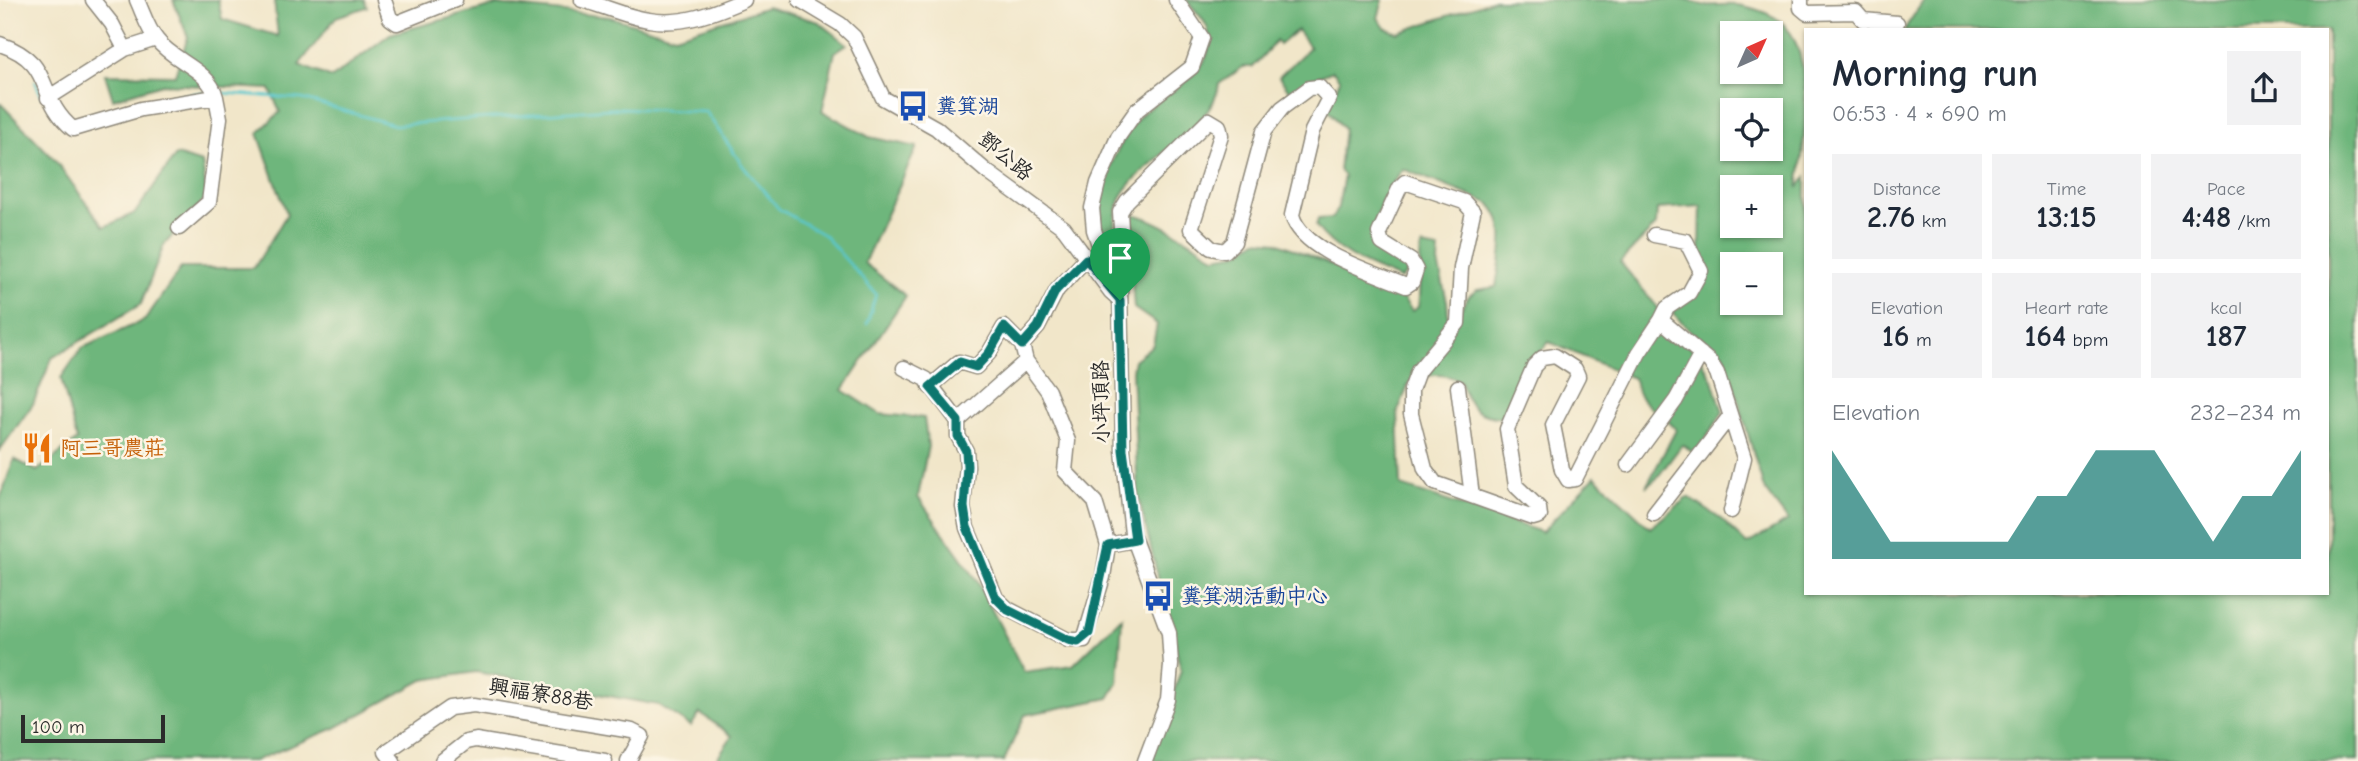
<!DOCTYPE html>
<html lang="en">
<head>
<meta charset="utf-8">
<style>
  body { margin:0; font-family:"Comic Neue","LXGW WenKai TC",sans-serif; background:#f2f2f3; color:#1f2937; height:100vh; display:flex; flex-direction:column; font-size:26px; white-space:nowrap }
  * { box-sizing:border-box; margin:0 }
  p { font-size:23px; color:#747a83 }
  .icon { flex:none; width:38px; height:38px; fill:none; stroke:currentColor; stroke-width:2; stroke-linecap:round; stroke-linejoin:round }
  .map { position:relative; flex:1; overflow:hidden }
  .details { position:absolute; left:1804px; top:28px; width:525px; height:567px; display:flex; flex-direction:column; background:#fff; border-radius:0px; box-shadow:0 2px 5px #0004 }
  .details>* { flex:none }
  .needle { width:46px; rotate:45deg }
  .fabs { position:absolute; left:1720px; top:21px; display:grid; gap:14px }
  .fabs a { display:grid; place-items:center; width:63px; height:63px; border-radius:0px; background:#fff; box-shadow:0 2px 5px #0004; font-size:35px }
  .scale { position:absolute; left:21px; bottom:18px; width:144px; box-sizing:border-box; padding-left:7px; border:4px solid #2b2b2b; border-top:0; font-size:19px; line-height:24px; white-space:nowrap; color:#2b2b2b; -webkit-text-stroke:5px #fcf5e5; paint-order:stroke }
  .pin { position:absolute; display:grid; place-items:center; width:60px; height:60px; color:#fff; margin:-72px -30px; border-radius:50% 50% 50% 0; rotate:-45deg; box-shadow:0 0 7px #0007 }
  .pin .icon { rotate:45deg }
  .round { display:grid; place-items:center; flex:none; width:74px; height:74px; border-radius:0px; background:#f2f2f3 }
  .head { display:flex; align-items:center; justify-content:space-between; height:119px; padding:0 28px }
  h1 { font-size:38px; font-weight:700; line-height:52px }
  .stats { display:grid; grid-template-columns:repeat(3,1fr); gap:10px; height:119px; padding:7px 28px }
  .stats div { display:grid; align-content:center; border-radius:0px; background:#f2f2f3; text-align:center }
  .stats b { font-size:30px; font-weight:700 }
  .stats small { font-size:19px; font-weight:400 }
  .stats p { font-size:19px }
  .chart { height:196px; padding:14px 28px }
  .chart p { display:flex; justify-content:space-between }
  .chart svg { width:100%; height:126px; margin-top:7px; fill:#0f766e; opacity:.7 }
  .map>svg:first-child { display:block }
</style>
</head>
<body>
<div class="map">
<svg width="2358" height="761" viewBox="0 0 2358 761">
  <rect width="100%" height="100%" fill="#fcf5e5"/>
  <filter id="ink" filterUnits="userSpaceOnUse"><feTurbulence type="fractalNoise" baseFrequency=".0143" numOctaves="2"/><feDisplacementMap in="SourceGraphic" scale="14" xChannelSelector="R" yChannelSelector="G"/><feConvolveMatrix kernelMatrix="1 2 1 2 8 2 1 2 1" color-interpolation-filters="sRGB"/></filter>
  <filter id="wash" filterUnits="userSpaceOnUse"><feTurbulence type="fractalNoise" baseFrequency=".00686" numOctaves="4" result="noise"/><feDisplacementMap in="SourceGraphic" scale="28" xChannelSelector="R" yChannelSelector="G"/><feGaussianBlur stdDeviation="1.57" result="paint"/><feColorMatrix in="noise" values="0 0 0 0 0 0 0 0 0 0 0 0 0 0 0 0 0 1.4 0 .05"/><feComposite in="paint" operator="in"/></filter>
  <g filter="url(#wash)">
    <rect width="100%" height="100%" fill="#f1e6c9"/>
    <path fill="#6eb67c" stroke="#4c7054" stroke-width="2" fill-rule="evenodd" d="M173 0H218L222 19 278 36 274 0H364L367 7 336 17 299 65 332 78 390 34 498 5 610 17 675 36 767 7 819 22 847 44 835 52 822 111 869 137 917 147 864 263 906 296 843 390 880 414 924 418 928 446 918 497 976 579 1024 672 1073 665 1122 617 1118 683 1109 698 1025 715 1004 761H715L732 736 700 713 691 726 658 705 476 672 423 680 335 728 254 761H0V499L14 459 37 471 77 440 61 378 82 348 145 320 181 268H254L287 214 258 133 280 112 270 89 162 84 113 99 105 74 175 75 188 37Z
      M1186 0H1383L1378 18 1385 28 1398 33 1494 0H1690C1706 10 1718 3 1736 5 1747 6 1763 11 1772 16 1820 39 1804 146 1798 188L1806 177V593H2328V30H1904L1924 0H2358V761H1151L1181 670 1138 496 1132 371 1134 360 1153 345 1157 324 1134 308 1127 215C1141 209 1200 247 1215 257L1238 253 1257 240 1277 242 1400 294 1412 311 1418 307C1421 292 1418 253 1422 246L1439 249 1438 263 1447 301 1449 327 1469 296 1477 290 1496 287C1500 258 1511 225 1489 203L1403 169C1390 185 1373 213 1374 234L1407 265 1409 272 1400 279C1369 266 1337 255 1316 226L1318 219 1332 218 1338 207 1344 176 1339 170 1344 129 1327 108 1340 80 1333 71 1310 80 1291 93 1279 77 1310 47 1297 30 1279 45 1276 41 1253 67H1243L1219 84C1214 127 1142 160 1122 196 1112 215 1117 235 1112 254L1109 255C1101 240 1095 222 1098 204 1101 180 1126 129 1143 113 1166 92 1220 71 1208 30 1206 20 1193 8 1186 0ZM1732 33H1771V72H1732ZM1732 110H1771V149H1732ZM1732 187H1771V226H1732ZM1701 206 1700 250 1706 273 1672 312 1692 333 1725 355 1764 489 1788 521 1747 544 1722 520 1688 497 1650 528 1595 476 1542 532 1401 486 1398 411 1410 381C1427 374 1443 372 1460 381 1469 409 1475 415 1504 418 1515 390 1528 363 1549 342L1633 378C1635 383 1636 389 1639 394 1647 410 1667 416 1676 430L1646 487 1656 479 1681 446 1684 445 1695 455 1723 412 1713 380 1702 361 1620 262 1656 225 1657 209ZM1732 264H1771V303H1732Z
      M0 103 54 159 104 227 135 213 176 155 202 163 207 197 164 245 141 304 52 358 33 404 0 450Z"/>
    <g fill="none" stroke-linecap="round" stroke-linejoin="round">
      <path stroke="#5ac8ce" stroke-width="2.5" d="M35 81 42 97
        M223 93 302 99 395 125 622 108 706 112 743 166 779 209 824 235 876 294 867 324
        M142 102 204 92"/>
    </g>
  </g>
  <g filter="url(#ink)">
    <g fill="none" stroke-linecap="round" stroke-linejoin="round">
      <g stroke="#8e887a" stroke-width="17">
        <path id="minor" d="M137 0C143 13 148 30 157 40 174 62 209 69 216 97
          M384 0 390 18 397 23 455 0
          M582 0C604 6 627 17 649 20 682 26 714 13 744 0
          M800 0 840 24 854 37 883 98 936 128 986 171 1064 228 1111 292 1120 300
          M1801 0V8L1807 13 1856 12 1863 20 1897 23
          M0 44C57 64 34 96 73 129L141 109 216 97 220 118 209 202 179 228
          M125 49 156 39
          M48 98 125 49 112 24 93 0
          M1654 235 1686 241 1701 271 1689 293 1667 308 1661 320
          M1120 289 1124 279 1120 212 1127 201 1209 120 1219 126 1221 135 1191 229 1211 248 1225 251 1234 242 1264 131 1282 108 1309 88 1319 87 1329 98 1312 131 1292 215C1302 252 1373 272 1406 286L1412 282 1416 270 1411 261 1382 243 1379 233 1400 187 1405 182 1464 202 1473 212 1461 268 1458 323 1418 371 1411 390V414L1425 469 1435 483 1533 518 1540 516 1539 508 1516 486 1507 429 1534 366 1542 358 1555 356 1575 369 1578 376 1553 425 1562 470 1568 480 1575 479 1639 353 1661 320 1710 362 1717 373 1744 458 1731 511
          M1022 345 1038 327 1057 290 1086 259
          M904 368 926 379 958 421V436L966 451 967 466 963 507 967 528 996 598 1008 609 1068 640H1084L1103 577 1108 545 1134 540
          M930 387 959 362 976 367 989 353 1004 327 1022 345 1026 361 1048 391 1068 441 1065 471 1095 502 1108 545
          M1458 387 1472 496
          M958 421 1026 361
          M1628 465 1676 400 1701 354
          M1654 514 1730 416
          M393 761 386 752 450 708 474 705 632 731 642 736 628 761
          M442 761 466 742 476 740 605 761
          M1145 761 1168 700 1171 665 1169 633 1132 534 1123 450 1120 289 1106 265 1094 230 1092 208 1098 183 1118 137 1137 110 1192 67 1202 38 1176 0"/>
      </g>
      <use href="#minor" stroke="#fff" stroke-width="14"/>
    </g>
  </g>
  <g fill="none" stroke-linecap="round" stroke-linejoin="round" filter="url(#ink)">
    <g stroke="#fff" stroke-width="14">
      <path id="route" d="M1086 259 1120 300 1123 450 1135 540 1108 545 1089 633 1078 642 1068 640 1008 610 996 598 967 527 964 507 967 466 966 451 958 436V421L930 387 960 362 976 367 989 353 1004 327 1022 345 1038 327 1056 290Z"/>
    </g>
    <use href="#route" stroke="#0f766e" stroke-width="9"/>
  </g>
  <defs>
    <g id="bus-bare" transform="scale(2.415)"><path d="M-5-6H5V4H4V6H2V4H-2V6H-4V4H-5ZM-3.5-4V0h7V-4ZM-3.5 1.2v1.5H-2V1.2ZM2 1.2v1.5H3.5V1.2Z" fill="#1a4fb4" stroke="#fcf5e5" stroke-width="2.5" paint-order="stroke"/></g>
    <g id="restaurant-bare" transform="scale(2.415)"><path d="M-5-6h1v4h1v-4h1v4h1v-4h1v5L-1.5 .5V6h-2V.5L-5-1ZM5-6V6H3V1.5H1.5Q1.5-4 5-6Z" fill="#e8710a" stroke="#fcf5e5" stroke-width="2.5" paint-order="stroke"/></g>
  </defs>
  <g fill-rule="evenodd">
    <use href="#bus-bare" x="913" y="106"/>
    <use href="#restaurant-bare" x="37" y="448"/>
    <use href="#bus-bare" x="1158" y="596"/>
  </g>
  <g text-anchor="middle" stroke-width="5" stroke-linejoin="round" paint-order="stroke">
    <g font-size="21" fill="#164399" stroke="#fcf5e5" text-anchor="start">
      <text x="936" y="113">糞箕湖</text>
      <text x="1181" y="603">糞箕湖活動中心</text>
    </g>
    <g font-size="21" fill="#2b2b2b" stroke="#fcf5e5">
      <text transform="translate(1006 156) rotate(40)" y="7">鄧公路</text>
      <text transform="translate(1101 402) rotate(-91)" y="7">小坪頂路</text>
      <text transform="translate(541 694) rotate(9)" y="7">興福寮88巷</text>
    </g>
    <g font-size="21" fill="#c56008" stroke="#fcf5e5" text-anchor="start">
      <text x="60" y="455">阿三哥農莊</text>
    </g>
  </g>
</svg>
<div class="fabs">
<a><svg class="needle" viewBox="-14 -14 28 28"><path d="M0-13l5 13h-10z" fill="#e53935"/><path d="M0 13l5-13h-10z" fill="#747a83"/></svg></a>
<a><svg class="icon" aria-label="locate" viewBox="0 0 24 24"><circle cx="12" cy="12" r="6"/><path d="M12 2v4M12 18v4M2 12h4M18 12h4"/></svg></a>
<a>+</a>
<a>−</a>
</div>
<div class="scale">100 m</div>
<div class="pin" style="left:1120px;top:300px;background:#1e9e55"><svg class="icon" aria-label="arrive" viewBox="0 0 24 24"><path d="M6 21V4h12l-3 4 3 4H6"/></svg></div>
<section class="details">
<div class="head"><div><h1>Morning run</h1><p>06:53 · 4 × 690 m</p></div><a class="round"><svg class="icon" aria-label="share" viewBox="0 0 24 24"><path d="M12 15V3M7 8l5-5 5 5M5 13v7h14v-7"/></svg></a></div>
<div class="stats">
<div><p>Distance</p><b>2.76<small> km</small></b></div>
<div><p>Time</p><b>13:15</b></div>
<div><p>Pace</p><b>4:48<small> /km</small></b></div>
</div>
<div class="stats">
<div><p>Elevation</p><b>16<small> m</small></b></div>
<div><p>Heart rate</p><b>164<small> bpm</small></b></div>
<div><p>kcal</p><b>187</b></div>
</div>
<div class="chart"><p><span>Elevation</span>232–234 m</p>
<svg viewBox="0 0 160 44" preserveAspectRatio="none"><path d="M0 44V6L10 22L20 38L30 38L40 38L50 38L60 38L70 22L80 22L90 6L100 6L110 6L120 22L130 38L140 22L150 22L160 6V44z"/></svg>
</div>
</section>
</div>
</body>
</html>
